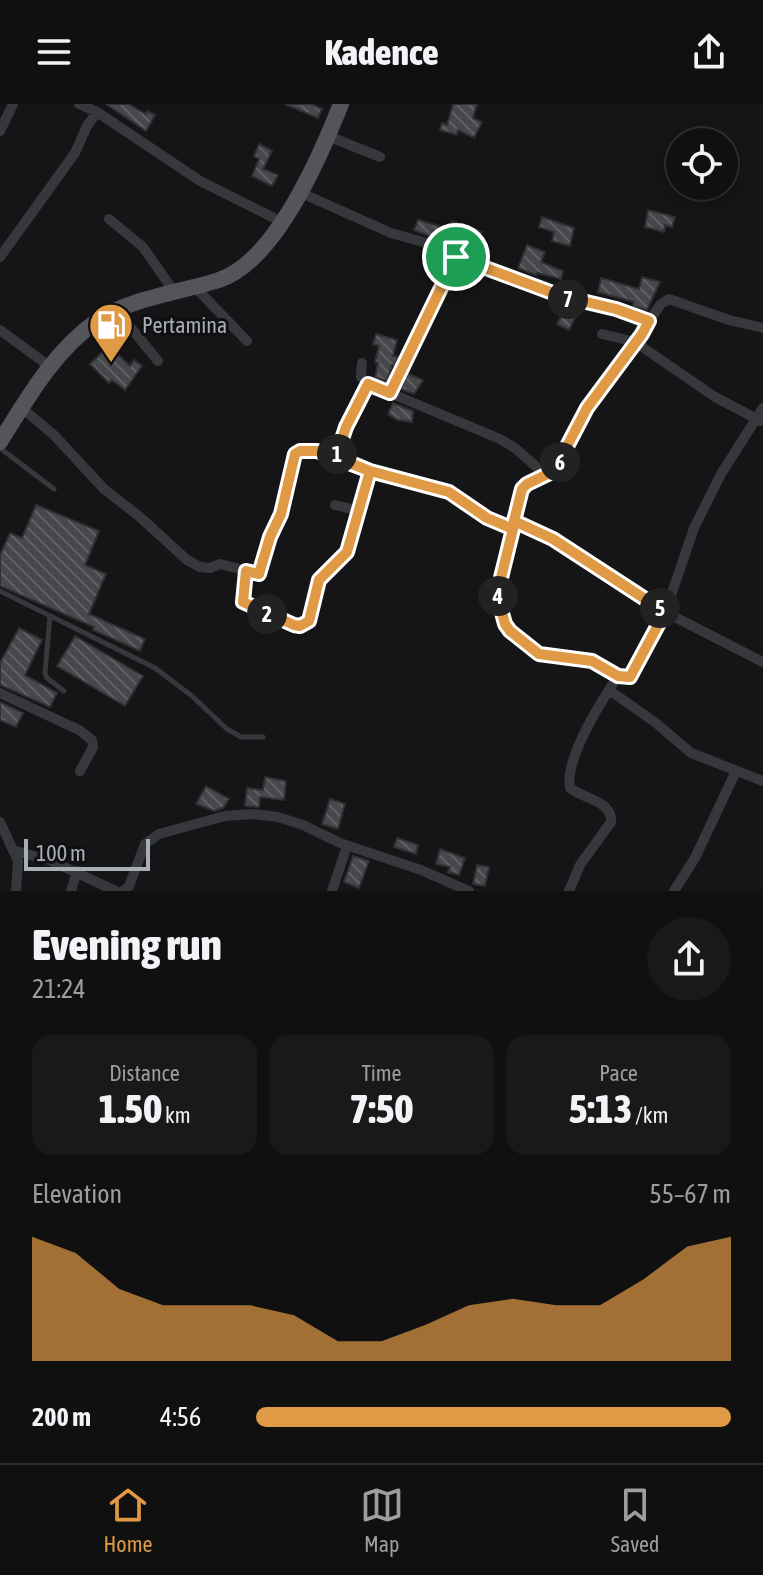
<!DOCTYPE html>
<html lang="en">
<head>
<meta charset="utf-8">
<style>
  body { margin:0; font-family:"Asap Condensed",sans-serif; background:#19191a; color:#f1f3f6; height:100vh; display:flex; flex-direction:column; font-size:30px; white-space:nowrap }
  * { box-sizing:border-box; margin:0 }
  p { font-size:26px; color:#9c9d9f }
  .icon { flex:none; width:44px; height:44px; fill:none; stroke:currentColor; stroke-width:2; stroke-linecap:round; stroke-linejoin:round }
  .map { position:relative; height:787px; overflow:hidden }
  .sheet { display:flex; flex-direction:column; background:#101011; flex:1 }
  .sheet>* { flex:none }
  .buttons { position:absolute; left:666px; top:24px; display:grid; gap:16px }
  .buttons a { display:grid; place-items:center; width:72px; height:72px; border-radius:50%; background:#101011; box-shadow:0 4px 12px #0003,0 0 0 2px #303031; font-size:40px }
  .scale { position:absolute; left:24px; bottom:20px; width:126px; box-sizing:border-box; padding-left:8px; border:4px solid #a8aeb5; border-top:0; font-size:22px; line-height:28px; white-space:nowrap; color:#a8aeb5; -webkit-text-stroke:6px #101012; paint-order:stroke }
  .pin { position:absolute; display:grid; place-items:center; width:68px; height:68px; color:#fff; margin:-34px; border:4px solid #fff; border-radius:50%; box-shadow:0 2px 8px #0007 }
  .km { position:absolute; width:40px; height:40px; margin:-20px; border-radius:50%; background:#222; color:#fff; font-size:22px; line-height:40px; text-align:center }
  .round { display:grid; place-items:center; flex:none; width:84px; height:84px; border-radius:42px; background:#19191a }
  .head { display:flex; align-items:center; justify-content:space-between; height:136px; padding:0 32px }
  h1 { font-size:44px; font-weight:800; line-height:60px }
  .figures { display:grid; grid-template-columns:repeat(3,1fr); gap:12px; height:136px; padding:8px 32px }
  .figures div { display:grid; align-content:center; border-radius:20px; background:#19191a; text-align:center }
  .figures b { font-size:40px; font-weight:800 }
  .figures small { font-size:22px; font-weight:400 }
  .figures p { font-size:22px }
  .chart { height:224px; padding:16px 32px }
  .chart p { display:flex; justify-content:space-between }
  .chart svg { width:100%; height:144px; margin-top:8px; fill:#e09944; opacity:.7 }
  ul { padding:0 32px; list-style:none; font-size:26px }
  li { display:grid; grid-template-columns:128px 96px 1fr; align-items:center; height:60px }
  li i { height:20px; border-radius:10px; background:#e09944 }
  header { display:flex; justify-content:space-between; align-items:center; height:104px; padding:0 32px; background:#101011; font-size:36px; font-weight:800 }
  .menu { display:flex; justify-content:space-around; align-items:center; height:112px; border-top:2px solid #303031; background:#101011; font-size:22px; color:#9c9d9f }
  .menu a { display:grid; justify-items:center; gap:4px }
  .menu .active { color:#e09944 }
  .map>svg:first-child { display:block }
</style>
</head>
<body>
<header><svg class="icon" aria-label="menu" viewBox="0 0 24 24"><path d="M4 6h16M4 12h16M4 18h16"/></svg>Kadence<svg class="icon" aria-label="share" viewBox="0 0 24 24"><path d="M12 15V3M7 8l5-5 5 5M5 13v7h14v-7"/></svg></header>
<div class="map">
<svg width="763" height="787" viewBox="0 0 763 787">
  <defs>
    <pattern id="building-back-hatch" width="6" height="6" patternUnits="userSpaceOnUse" patternTransform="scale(2)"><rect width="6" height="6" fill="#47484c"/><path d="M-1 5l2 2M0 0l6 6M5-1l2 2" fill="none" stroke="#5f6064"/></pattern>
  </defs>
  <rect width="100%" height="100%" fill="#151517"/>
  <path fill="url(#building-back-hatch)" stroke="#2f3032" stroke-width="2" d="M106 0H128L146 10 147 7 155 11 146 27Z
    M285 0H311L322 5 318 14Z
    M453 0H477L473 14 482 18 474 34 458 26 457 31 440 26 442 19 447 21Z
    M259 40 272 47 263 65 278 71 272 82 252 72 259 55 254 52Z
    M648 106 675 113 672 123 665 121 664 128 645 123Z
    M542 113 574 124 570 142 552 137 554 128 539 123Z
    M418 116 450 125 452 117 482 128 476 142 460 135 459 139 440 134 439 136 414 126Z
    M527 141 545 148 541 158 563 167 561 175 537 169 536 171 518 164Z
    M642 173 660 178 647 206 633 202 634 198 598 188 601 174 639 185Z
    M567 202 579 206 569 226 557 220Z
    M376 230 397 236 393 252 398 253 395 261H392L387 277 375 274 378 259 375 258 379 242 373 240Z
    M109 242 130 262 134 256 142 262 125 286 112 276 109 279 90 260Z
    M408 270 423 276 414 290 401 285Z
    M393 299 413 307 412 318 398 316 388 310Z
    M36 401 99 427 85 461 106 470 89 510 145 535 140 547 93 526 94 523 0 482V451L10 429 22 434Z
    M19 524 42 536 25 571 57 589 50 603 0 581V559Z
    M75 532 143 572 125 602 57 562Z
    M0 598 23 609 16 623 0 616Z
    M265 673 286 677 284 696 260 693 259 703 245 702 247 684 263 686Z
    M206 682 229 695 223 704 214 707 196 700Z
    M330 695 345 700 338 725 322 720Z
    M397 734 418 741 416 750 394 743Z
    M440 745 465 754 459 771 448 768 450 763 436 760Z
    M353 752 369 757 359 784 344 778Z
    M477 761 489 763 485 782 473 780Z"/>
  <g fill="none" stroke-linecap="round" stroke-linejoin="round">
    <path stroke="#36383b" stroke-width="5" d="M0 344 54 385
      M0 487 155 564 192 592 227 625 241 633H263
      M50 512 45 569 47 574 64 587"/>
    <path stroke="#36383b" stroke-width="10" d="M79 0 97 8 200 77 282 118
      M0 27 13 0
      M328 32 380 53
      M299 88 391 129 423 138 514 175 561 192 616 205 649 217 587 304 554 367 527 380 522 385 498 482C496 512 519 546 548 553 575 559 595 553 618 572
      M109 115 143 143 175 189
      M0 153 75 49 87 22 97 8
      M456 153 390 289 500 335 515 344 547 372
      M195 183 247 237
      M117 207 158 257
      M649 217 661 200 669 195 729 216 763 224
      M0 226 49 262
      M602 230 635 238 715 293 761 317
      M362 259 361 273 368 280
      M22 304 55 332 104 385 140 413 187 456 200 463 210 464 220 460 259 470 270 433 281 410 292 360 297 348 317 347 370 367
      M336 353 346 323 368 280 390 289
      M335 401 360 407
      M514 417 553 435 665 508 763 558
      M246 467 242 493 248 502 294 521 300 522 309 517 319 476 347 448 370 367 449 388 487 414 513 425
      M609 586 656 619 691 649 763 677
      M0 589 79 626 92 636 93 643 80 667
      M0 718 18 757 16 787
      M16 747 49 756 116 787
      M71 787 77 767
      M123 787 129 782 145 740 159 730 225 712 253 710 278 713 303 721 340 739 421 766 469 787
      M332 787 347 742
      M569 787 580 761 611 718C613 697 584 695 570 684 564 656 602 596 618 572L630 573 635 567 664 512 694 424 721 370 763 304
      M674 787 695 754 736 667"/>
    <path stroke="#53555a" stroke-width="16" d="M0 338C28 293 54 247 98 216 131 194 182 188 219 176 276 157 320 53 341 0"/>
  </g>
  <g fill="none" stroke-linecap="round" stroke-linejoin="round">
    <g stroke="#fff" stroke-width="16">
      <path id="route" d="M456 153 390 289 368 280 346 323 336 353 370 367 347 448 319 476 309 517 300 522 294 521 243 498 246 467 259 470 270 433 281 410 295 350 300 347H317L370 367 449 388 487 414 513 425 497 490 505 520 510 527 539 550 592 557 618 572 630 573 665 508 553 435 514 417 522 385 527 380 554 367 587 304 642 230 649 217 616 205 561 192 456 153"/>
    </g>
    <use href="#route" stroke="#e09944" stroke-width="10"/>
  </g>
  <defs>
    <g id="fuel-pin" transform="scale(2.3)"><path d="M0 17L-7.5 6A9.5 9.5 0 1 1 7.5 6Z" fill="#e09944" stroke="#101012"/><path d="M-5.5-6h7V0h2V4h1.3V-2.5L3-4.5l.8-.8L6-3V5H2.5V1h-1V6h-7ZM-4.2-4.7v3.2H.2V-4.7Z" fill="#fff"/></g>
  </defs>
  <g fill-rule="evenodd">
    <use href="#fuel-pin" x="111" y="221"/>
  </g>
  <g text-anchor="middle" stroke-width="6" stroke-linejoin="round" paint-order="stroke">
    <g font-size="22" fill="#a8aeb5" stroke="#101012" text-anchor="start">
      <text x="142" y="229">Pertamina</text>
    </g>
  </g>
</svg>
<div class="buttons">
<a><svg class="icon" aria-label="locate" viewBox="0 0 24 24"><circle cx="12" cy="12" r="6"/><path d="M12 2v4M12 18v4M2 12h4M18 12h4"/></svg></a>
</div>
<div class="scale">100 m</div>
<div class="pin" style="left:456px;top:153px;background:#1e9e55"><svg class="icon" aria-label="arrive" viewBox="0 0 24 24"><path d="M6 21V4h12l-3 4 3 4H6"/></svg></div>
<b class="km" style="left:337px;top:350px">1</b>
<b class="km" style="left:267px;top:510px">2</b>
<b class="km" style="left:498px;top:492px">4</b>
<b class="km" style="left:660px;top:504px">5</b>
<b class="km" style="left:560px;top:358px">6</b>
<b class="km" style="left:568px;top:195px">7</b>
</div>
<section class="sheet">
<div class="head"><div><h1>Evening run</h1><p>21:24</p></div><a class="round"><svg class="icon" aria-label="share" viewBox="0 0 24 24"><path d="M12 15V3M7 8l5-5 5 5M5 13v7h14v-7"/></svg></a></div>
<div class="figures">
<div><p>Distance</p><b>1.50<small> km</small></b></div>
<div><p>Time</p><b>7:50</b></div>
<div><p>Pace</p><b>5:13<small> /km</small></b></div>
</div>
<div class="chart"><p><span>Elevation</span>55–67 m</p>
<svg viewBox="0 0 160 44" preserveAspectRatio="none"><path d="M0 44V6L10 11L20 22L30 27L40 27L50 27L60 30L70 38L80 38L90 33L100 27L110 25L120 27L130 27L140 19L150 9L160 6V44z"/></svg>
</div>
<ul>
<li><b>200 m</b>4:56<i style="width:100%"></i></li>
</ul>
</section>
<nav class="menu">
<a class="active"><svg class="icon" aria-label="home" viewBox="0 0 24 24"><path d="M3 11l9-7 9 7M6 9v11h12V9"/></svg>Home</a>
<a><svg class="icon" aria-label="map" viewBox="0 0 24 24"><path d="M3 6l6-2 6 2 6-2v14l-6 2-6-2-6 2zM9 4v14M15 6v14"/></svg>Map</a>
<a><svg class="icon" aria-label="saved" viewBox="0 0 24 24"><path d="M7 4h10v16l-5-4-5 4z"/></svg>Saved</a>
</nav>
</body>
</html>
